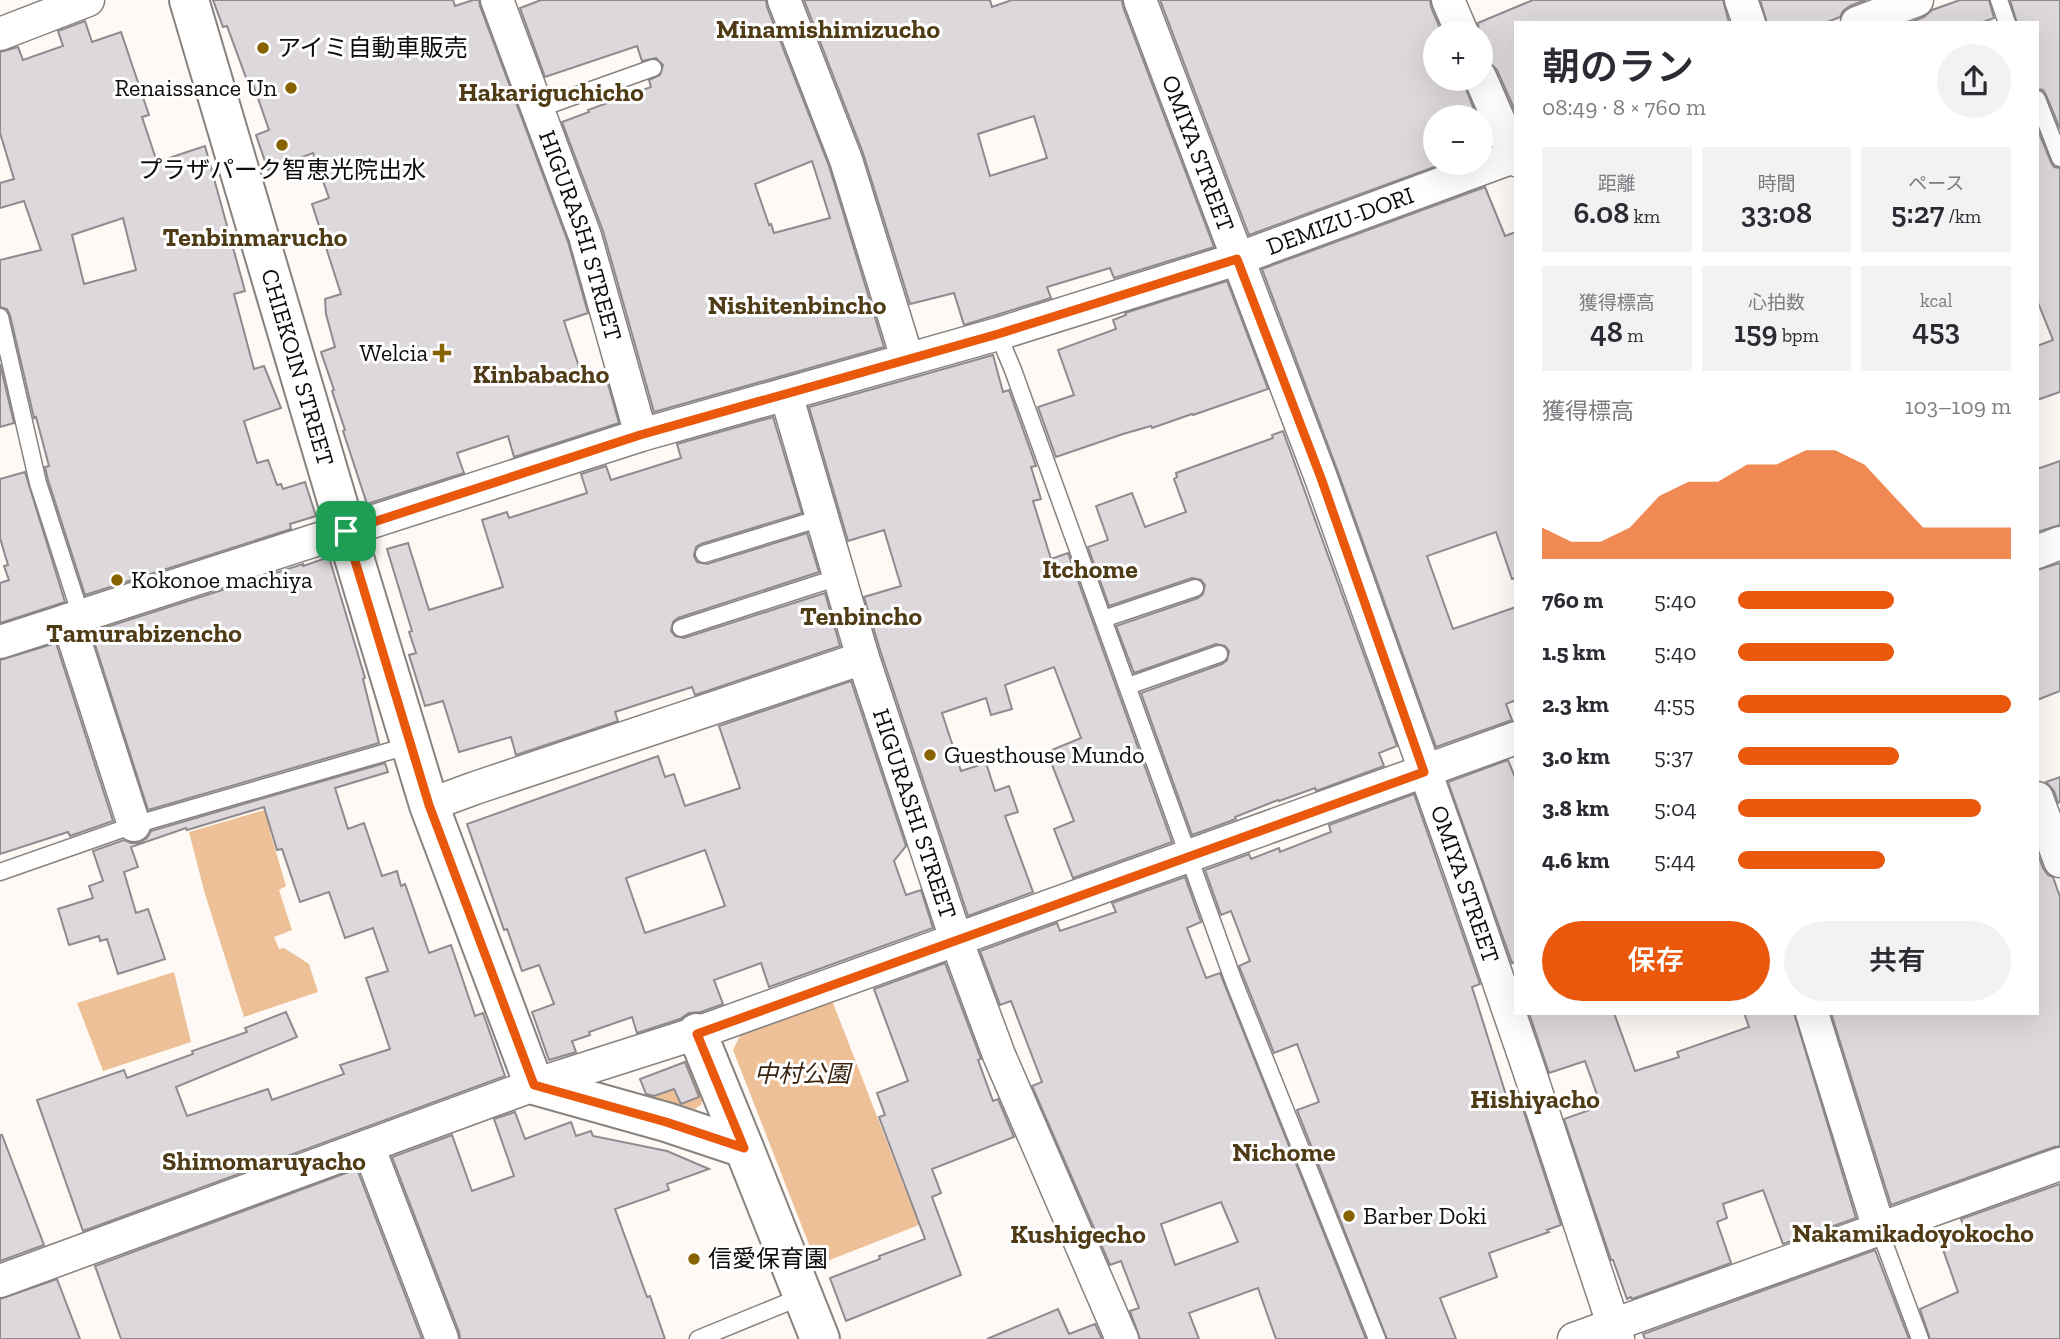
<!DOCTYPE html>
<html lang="ja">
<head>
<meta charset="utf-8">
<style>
  body { margin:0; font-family:"Zilla Slab","Noto Sans JP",serif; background:#f2f2f3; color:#2b2b33; height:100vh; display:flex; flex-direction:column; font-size:26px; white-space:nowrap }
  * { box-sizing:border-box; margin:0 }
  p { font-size:23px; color:#7c7c81 }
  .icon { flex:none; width:38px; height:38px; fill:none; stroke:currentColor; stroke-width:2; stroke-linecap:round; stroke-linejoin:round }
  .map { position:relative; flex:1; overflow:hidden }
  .side { position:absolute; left:1514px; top:21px; width:525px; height:994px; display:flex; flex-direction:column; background:#fff; border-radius:0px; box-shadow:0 7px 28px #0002 }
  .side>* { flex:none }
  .controls { position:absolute; left:1423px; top:21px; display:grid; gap:14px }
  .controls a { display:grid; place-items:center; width:70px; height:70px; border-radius:50%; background:#fff; box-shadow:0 7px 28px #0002; font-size:35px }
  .pin { position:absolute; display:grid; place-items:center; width:60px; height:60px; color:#fff; margin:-30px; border-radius:14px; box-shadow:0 4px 10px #0006 }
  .round { display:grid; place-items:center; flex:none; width:74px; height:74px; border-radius:37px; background:#f2f2f3 }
  .overview { display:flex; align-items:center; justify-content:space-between; height:119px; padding:0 28px }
  h1 { font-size:38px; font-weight:600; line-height:52px }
  .metrics { display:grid; grid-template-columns:repeat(3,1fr); gap:10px; height:119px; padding:7px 28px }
  .metrics div { display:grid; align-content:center; border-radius:0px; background:#f2f2f3; text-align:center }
  .metrics b { font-size:30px; font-weight:600 }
  .metrics small { font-size:19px; font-weight:400 }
  .metrics p { font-size:19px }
  .chart { height:196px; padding:14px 28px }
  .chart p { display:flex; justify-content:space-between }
  .chart svg { width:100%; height:126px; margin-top:7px; fill:#ea580c; opacity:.7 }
  .button { display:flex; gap:14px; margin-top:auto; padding:14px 28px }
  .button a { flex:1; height:80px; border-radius:42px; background:#ea580c; color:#fff; font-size:28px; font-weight:600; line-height:80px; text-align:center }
  .button a+a { background:#f2f2f3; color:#2b2b33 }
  ul { padding:0 28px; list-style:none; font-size:23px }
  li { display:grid; grid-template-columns:112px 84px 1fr; align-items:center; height:52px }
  li i { height:18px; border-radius:9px; background:#ea580c }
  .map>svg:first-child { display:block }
</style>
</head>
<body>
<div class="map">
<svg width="2060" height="1339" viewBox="0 0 2060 1339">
  <rect width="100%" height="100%" fill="#fef9f4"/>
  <path fill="#eec097" d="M268 809 274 830 270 832 286 886 279 890 292 930 274 937 279 949 284 948 309 964 318 992 244 1017 205 894 189 832Z
    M174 972 191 1042 103 1071 77 1003Z
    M830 995 919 1225 817 1265 733 1050 744 1028Z
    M684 1061 689 1063 703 1098 701 1105 695 1109 648 1101 640 1079Z"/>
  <path fill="#ddd8dc" stroke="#8f8a8e" stroke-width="2" fill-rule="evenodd" d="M213 0H453L455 6 473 0H479L480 6 568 242 588 313 564 321 582 376 604 370 619 423 514 457 508 436 457 453 464 473 367 504 343 431 345 430 332 391 334 390 321 352 335 347 326 314 325 299 341 294 312 204 329 198 313 153 268 170 256 135 269 130 252 81 248 83 227 26 223 27Z
    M541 0H766L767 7 829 166 884 347 654 412 603 231 562 122 589 112 588 110 651 87 649 80 660 75 663 65 656 58 642 61 637 46 545 77 520 8ZM812 161 830 218 774 233 771 224 769 225 755 184Z
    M804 0H990L992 7 1012 0H1122L1123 7 1214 247 1114 278 1110 268 1047 287 1051 298 964 325 954 293 910 304 863 153ZM1034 116 1047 158 990 176 978 134Z
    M1160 0H1430L1431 7 1442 33H1435V79H1462L1477 117H1435V163H1445L1249 235Z
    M1533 0H1723L1729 23H1516V113L1497 70 1488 61 1480 42 1478 23Z
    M1760 0H1866L1850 6 1843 11 1840 17 1825 23H1767Z
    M1960 0H1989L1994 18 1981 23H1909L1924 17 1932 10Z
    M2010 0H2060V129L2046 95 2043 90 2037 89V23H2017Z
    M85 21 92 42 121 32 149 115 142 117 157 162 205 146 245 291 234 294 254 369 264 366 281 408 244 421 257 463 268 460 277 485 281 484 283 489 305 482 316 516 290 524 291 529 85 595 48 480 45 467 49 466 36 417 34 418 10 315 7 309 0 307V260L41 250 24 201 0 208V183L14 179 0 133V52L18 47 23 60 63 46 58 31ZM123 218 136 270 84 284 72 235Z
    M1480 124 1490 146 1480 150Z
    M2037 128 2051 162 2054 167 2060 168V392L2037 400V346L2053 340 2037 300Z
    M1485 187 1505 236 1516 232V578L1512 579 1496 532 1427 556 1453 629 1516 607V700L1506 704 1512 720 1436 747 1338 472 1262 269Z
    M1227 281 1268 389 1193 415 1192 414 1152 428 1151 426 1123 434 1056 457 1038 407 1074 395 1058 350 1116 329 1113 320 1126 315 1125 313Z
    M993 355 1003 392 1009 390 1036 466 1031 467 1041 499 1033 501 1051 559 1068 553 1172 842 1073 878 1054 829 1074 821 1047 752 1081 738 1054 667 1005 685 1012 709 991 715 986 698 942 713 961 771 986 763 995 791 1009 786 1018 812 1005 816 1033 892 968 916 881 653 864 597 901 586 884 530 848 541 809 407Z
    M0 364 14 423 0 427Z
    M773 417 802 513 701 544 696 547 694 556 697 562 707 564 807 533 819 572 678 618 673 622 671 631 675 636 684 638 825 593 840 646 695 695 692 687 615 712 618 721 516 755 511 737 459 752 443 701 425 706 409 655 416 653 409 632 412 631 387 549 408 543 429 610 503 587 482 520 507 512 509 518 587 493 581 474 606 466 611 480 681 458 677 444Z
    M1283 431 1397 746 1379 753 1384 766 1316 791 1315 788 1279 801 1278 800 1235 817 1236 819 1192 835 1141 693 1222 664 1227 660 1229 651 1225 646 1216 644 1134 673 1116 626 1198 598 1203 594 1205 585 1201 580 1192 578 1109 606 1088 547 1108 540 1096 506 1132 493 1145 527 1186 512 1174 479 1177 477 1176 473 1273 438 1272 435Z
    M2060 461V525L2037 532V469Z
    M25 472 65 602 0 623V583L9 580 4 566 8 565 0 538V479Z
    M329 557 365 678 363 679 379 743 148 810 91 632 303 564V566Z
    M2060 563V691L2037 700V570Z
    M56 643 113 821 70 836 68 832 0 854V660Z
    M851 681 906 846 894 861 906 895 921 890 933 928 769 987 761 963 714 980 723 1004 701 1012 689 1013 680 1019 637 1033 632 1017 589 1032 590 1035 572 1041 576 1052 549 1060 532 1012 554 1004 539 965 522 971 507 929 504 930 467 824 658 756 665 777 674 774 685 806 740 788 719 726ZM705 850 725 906 645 933 626 878Z
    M1508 760 1516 780V962L1512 963 1448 782Z
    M385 763 388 772 335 788 348 829 364 823 382 876 397 871 401 886 405 884 429 953 451 945 475 1016 483 1013 505 1076 83 1231 37 1100 124 1070 127 1078 193 1054 192 1051 247 1032 245 1028 286 1012 297 1037 176 1087 187 1116 268 1089 272 1100 344 1074 340 1065 390 1049 366 978 388 971 373 928 345 938 329 892 300 902 282 849 277 850 264 807 187 830 186 828 131 847 138 867 124 872 136 913 148 909 165 959 118 974 107 939 100 941 99 936 69 945 58 909 93 898 89 886 103 881 93 851 124 840 131 843H139L147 838 151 831Z
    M2060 777V802L2058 803 2054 791 2046 782Z
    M1414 794 1480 984 1472 987 1506 1095 1517 1091 1561 1225 1547 1230 1549 1232 1489 1253 1497 1277 1440 1298 1456 1339H1387L1297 1110 1319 1102 1297 1044 1274 1053 1239 966 1250 961 1231 911 1221 915 1205 870 1249 854 1251 859 1279 848 1280 852 1331 832 1329 825Z
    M2037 852 2043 868 2048 875 2053 877 2060 897V1146L2054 1147 1891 1205 1831 1013H2037Z
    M1185 877 1201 922 1187 928 1206 978 1220 973 1366 1339H1276L1258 1288 1189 1313 1199 1339H1140L1130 1311 1139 1308 1121 1261 1110 1265 1032 1086 1042 1082 1011 1001 1000 1005 980 951 1057 923 1060 931 1116 912 1112 903ZM1221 1202 1238 1242 1175 1265 1161 1224Z
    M945 963 981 1059 978 1060 993 1101 998 1099 1014 1137 932 1169 941 1193 932 1197 961 1275 846 1321 830 1278 880 1259 879 1256 925 1239 879 1117 885 1115 877 1093 908 1081 874 989Z
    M1529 1013H1614L1635 1071 1679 1057 1677 1052 1749 1027 1744 1013H1794L1856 1218 1783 1244 1763 1190 1723 1204 1727 1218 1717 1222 1731 1263 1632 1299 1631 1297 1627 1299 1613 1260H1611L1564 1119 1601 1106 1585 1061 1549 1073Z
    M685 1062 699 1097 681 1104 674 1089 654 1096 646 1094 640 1079Z
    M515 1112 525 1139 571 1122 576 1136 591 1131 593 1136 667 1151 709 1169 667 1184 669 1190 615 1209 647 1297 650 1296 665 1339H460L459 1332 392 1157 452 1135 472 1191 514 1176 494 1119Z
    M0 1135H2L44 1245 0 1261Z
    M357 1169 422 1339H121L95 1266Z
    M2060 1184V1339H1930L1920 1309 1958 1292 1940 1241 1966 1232 1961 1219Z
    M1875 1250 1909 1339H1645L1643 1334Z
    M57 1279 80 1339H0V1299Z
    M1058 1309 1069 1334 1095 1324 1102 1339H987Z"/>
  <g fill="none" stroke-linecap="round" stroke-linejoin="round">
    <g stroke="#87827e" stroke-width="19">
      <path id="service" d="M1999 0 2007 23
        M2037 99 2060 158
        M538 109 653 68
        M0 317 38 483 81 616
        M998 334 1013 370 1234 982 1377 1339
        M704 554 821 518
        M1103 619 1195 588
        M681 628 839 577
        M1128 686 1219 654
        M0 872 134 825 411 745
        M1879 1229 1920 1339
        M698 1339 803 1296"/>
    </g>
    <g stroke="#87827e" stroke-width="35">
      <g id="minor">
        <path id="s1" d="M497 0 585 236 641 435"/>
        <path d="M784 0 846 160 907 358"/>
        <path id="s2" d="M1140 0 1321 478 1461 872 1528 1067 1618 1339"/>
        <path d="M1448 0 1462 33"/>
        <path d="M1741 0 1749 23"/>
        <path d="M1857 23 1917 0"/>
        <path d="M0 34 88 0"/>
        <path d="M1480 77 1516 160"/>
        <path id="s3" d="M786 394 863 658 956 939 999 1055 1122 1339"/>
        <path d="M2037 552 2060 543"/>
        <path d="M68 620 134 825"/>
        <path id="s4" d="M0 642 641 435 998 334 1237 259 1516 156"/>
        <path d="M2037 798 2060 861"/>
        <path d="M429 805 475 788 863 658"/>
        <path d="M1812 1013 1879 1229"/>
        <path d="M368 1146 442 1339"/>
        <path d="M0 1281 534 1085 697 1033 1516 738"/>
        <path d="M1574 1339 2060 1164"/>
      </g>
    </g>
    <g stroke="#87827e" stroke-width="42">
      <g id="tertiary">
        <path id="s5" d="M189 0 346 531 429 805 534 1085 666 1122 744 1148 820 1339"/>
        <path d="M697 1033 744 1148"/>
      </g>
    </g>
    <use href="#service" stroke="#fff" stroke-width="16"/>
    <use href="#minor" stroke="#fff" stroke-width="32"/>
    <use href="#tertiary" stroke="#fff" stroke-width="38"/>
  </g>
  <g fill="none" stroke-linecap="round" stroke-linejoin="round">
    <g stroke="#fff" stroke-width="14">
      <path id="route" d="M1237 259 1321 478 1424 772 697 1034 744 1148 666 1122 534 1085 429 805 346 531 640 435 998 334Z"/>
    </g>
    <use href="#route" stroke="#ea580c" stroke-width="9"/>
  </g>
  <g fill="#896200" stroke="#fff" stroke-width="2.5">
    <circle cx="263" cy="48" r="7"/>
    <circle cx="291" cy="88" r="7"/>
    <circle cx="282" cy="145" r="7"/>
    <path d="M438.5 342.5h7v7h7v7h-7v7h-7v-7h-7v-7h7z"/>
    <circle cx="117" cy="580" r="7"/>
    <circle cx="930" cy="755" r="7"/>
    <circle cx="1349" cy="1216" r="7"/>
    <circle cx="694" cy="1259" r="7"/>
  </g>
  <g text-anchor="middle" stroke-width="6" stroke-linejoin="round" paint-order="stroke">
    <g font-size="24" fill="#0d0c0a" stroke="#fff" text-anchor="start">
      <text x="277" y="56">アイミ自動車販売</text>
      <text x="277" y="96" text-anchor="end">Renaissance Un</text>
      <text x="282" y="178" text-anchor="middle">プラザパーク智恵光院出水</text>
      <text x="428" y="361" text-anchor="end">Welcia</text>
      <text x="131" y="588">Kokonoe machiya</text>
      <text x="944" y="763">Guesthouse Mundo</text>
      <text x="1363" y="1224">Barber Doki</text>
      <text x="708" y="1267">信愛保育園</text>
    </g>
    <g font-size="24" fill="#0d0c0a" stroke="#fff">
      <text dy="8" stroke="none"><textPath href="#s2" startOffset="164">OMIYA STREET</textPath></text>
      <text dy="8" stroke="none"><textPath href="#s4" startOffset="1405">DEMIZU-DORI</textPath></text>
      <text dy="8" stroke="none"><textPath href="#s1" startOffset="250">HIGURASHI STREET</textPath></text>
      <text dy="8" stroke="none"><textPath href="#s5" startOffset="383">CHIEKOIN STREET</textPath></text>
      <text dy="8" stroke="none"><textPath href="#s3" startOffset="439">HIGURASHI STREET</textPath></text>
      <text dy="8" stroke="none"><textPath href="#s2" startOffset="942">OMIYA STREET</textPath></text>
    </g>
    <g font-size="24" font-style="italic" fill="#3a240f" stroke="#fff">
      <text x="802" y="1082">中村公園</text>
    </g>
    <g font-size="26" font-weight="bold" fill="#4f3b15" stroke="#fff">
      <text x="828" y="38">Minamishimizucho</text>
      <text x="551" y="101">Hakariguchicho</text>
      <text x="255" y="246">Tenbinmarucho</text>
      <text x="797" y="314">Nishitenbincho</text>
      <text x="541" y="383">Kinbabacho</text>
      <text x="1090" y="578">Itchome</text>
      <text x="861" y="625">Tenbincho</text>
      <text x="144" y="642">Tamurabizencho</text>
      <text x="1535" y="1108">Hishiyacho</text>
      <text x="1284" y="1161">Nichome</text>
      <text x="264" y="1170">Shimomaruyacho</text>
      <text x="1913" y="1242">Nakamikadoyokocho</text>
      <text x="1078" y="1243">Kushigecho</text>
    </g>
  </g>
</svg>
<div class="controls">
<a>+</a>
<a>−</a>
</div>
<div class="pin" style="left:346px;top:531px;background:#1e9e55"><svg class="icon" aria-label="arrive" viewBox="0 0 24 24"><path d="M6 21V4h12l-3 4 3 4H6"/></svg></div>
<section class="side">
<div class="overview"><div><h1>朝のラン</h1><p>08:49 · 8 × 760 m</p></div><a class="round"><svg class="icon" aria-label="share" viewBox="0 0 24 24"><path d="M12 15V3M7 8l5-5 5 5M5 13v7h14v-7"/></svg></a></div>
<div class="metrics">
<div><p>距離</p><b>6.08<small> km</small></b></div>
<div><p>時間</p><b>33:08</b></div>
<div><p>ペース</p><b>5:27<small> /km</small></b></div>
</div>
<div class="metrics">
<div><p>獲得標高</p><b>48<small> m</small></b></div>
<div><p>心拍数</p><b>159<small> bpm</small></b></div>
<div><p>kcal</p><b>453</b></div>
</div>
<div class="chart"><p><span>獲得標高</span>103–109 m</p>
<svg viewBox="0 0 160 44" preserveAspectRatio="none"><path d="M0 44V33L10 38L20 38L30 33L40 22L50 17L60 17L70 11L80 11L90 6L100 6L110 11L120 22L130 33L140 33L150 33L160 33V44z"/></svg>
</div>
<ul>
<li><b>760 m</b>5:40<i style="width:57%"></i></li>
<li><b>1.5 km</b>5:40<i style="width:57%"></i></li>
<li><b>2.3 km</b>4:55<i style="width:100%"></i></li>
<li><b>3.0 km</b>5:37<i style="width:59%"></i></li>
<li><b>3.8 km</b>5:04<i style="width:89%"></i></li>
<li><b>4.6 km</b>5:44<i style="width:54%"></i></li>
</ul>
<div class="button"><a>保存</a><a>共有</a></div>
</section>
</div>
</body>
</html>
